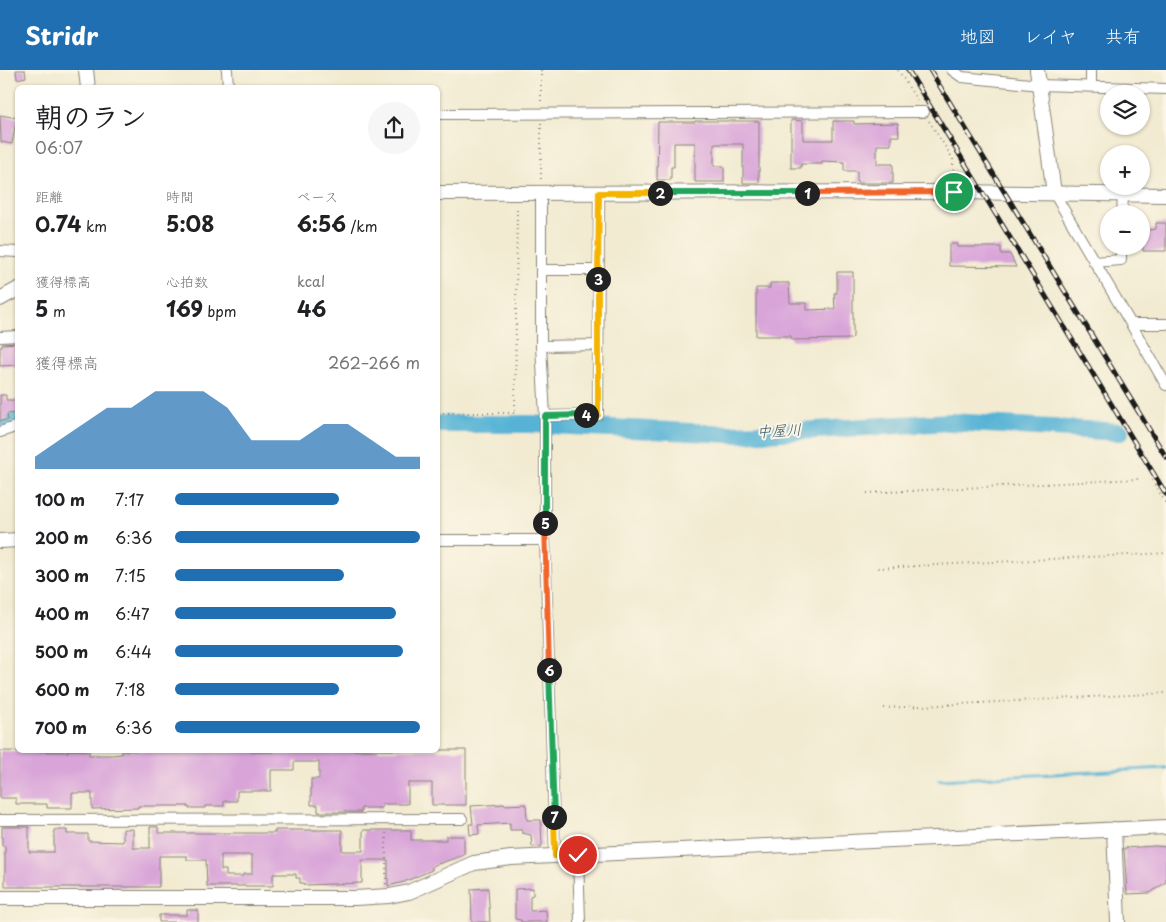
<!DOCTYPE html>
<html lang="ja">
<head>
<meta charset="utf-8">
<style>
  body { margin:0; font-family:"Playpen Sans","Klee One",sans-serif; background:#f6f6f6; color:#202124; height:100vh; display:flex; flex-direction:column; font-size:19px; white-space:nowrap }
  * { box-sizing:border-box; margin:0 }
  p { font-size:16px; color:#757577 }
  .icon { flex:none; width:28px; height:28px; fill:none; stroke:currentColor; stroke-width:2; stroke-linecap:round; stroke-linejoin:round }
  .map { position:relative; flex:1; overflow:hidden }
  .panel { position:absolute; left:15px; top:15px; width:425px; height:668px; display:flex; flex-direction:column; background:#fff; border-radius:8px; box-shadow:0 1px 4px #0004 }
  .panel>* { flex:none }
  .buttons { position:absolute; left:1100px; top:15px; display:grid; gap:10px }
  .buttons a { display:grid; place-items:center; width:50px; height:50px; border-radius:50%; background:#fff; box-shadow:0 1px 4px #0004; font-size:25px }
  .pin { position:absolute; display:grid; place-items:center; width:42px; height:42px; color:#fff; margin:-21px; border:2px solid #fff; border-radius:50%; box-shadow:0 1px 5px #0007 }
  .km { position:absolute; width:25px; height:25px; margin:-12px; border-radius:50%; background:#222; color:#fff; font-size:14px; line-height:25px; text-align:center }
  .round { display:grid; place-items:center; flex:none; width:52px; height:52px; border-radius:26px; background:#f6f6f6 }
  .headline { display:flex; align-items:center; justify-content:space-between; height:85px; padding:0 20px }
  h1 { font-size:28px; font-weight:700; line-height:38px }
  .stats { display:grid; grid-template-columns:repeat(3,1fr); gap:8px; height:85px; padding:5px 20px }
  .stats div { display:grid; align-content:center }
  .stats b { font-size:21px; font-weight:700 }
  .stats small { font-size:14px; font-weight:400 }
  .stats p { font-size:14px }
  .chart { height:140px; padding:10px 20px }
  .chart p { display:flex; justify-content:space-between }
  .chart svg { width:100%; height:90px; margin-top:5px; fill:#1f6fb2; opacity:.7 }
  ul { padding:0 20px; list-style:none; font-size:16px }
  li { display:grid; grid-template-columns:80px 60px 1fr; align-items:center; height:38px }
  li i { height:12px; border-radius:6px; background:#1f6fb2 }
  header { display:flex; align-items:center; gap:30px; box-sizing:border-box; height:70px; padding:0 25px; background:#1f6fb2; color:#fff }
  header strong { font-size:24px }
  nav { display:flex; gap:28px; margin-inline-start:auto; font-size:18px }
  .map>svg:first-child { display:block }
</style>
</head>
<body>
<header>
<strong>Stridr</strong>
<nav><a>地図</a><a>レイヤ</a><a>共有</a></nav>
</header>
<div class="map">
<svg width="1166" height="852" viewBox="0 0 1166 852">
  <rect width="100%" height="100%" fill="#fcf5e5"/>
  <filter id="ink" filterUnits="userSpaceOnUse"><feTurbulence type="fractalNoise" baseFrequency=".02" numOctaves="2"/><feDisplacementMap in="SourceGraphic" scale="10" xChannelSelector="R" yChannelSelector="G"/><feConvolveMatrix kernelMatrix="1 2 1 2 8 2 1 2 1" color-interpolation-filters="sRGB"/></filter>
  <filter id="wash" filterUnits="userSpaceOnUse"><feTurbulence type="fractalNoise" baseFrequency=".0096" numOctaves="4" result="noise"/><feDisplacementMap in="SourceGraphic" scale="20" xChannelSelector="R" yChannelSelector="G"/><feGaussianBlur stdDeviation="1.12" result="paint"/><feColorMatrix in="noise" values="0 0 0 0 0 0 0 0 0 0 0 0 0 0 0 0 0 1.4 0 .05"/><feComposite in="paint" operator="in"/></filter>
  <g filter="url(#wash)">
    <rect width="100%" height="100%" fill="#f2ebd2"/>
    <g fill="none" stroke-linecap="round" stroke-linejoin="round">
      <path stroke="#57b3d5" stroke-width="3" d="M939 710 1166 698"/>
      <path stroke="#57b3d5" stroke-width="18" d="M438 354H531L730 364 764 363 950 352 1120 362
        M0 356 18 351"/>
    </g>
    <g id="blocks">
      <path fill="#d9a5d9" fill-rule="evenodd" d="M16 0H25L26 7 17 9Z
        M0 45 18 48V58L15 57 12 74 1 72Z
        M791 50 803 51V70H833V51H854V54L898 53 899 66H891V75H877V94H893V113H857V101H844V92L822 91V94H801V98H791Z
        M695 51H759V113H743V74H714V96H724V112H695V73H674V97H671V110H657L658 52H695Z
        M1156 153H1166V181H1143L1142 161 1156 159Z
        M949 174H957V177H1001V184H1010L1016 197 949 196Z
        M837 202H853V267L851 269 791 270V266H756V218H770V213H789L790 233H807V240L835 239 834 223H837Z
        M18 273V295L0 296V277H2V274Z
        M0 325H6V330H18V343L7 344 8 350 0 351Z
        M68 680H89V685H113L122 684V681L182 680H250V682H274V680H466V735H432V713H408V734H382V738H361V742H318V735H311V709H319V692H294V700H271V721H237V731H224V736H205V738H188V736H138V738L92 739V723H72V738H47V734H16V728H0V681L68 682Z
        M504 734V735L526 734 527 750H541L542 776 532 777 531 765 522 763V760H510V753L478 755 479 764 470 765 469 754H473L471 736Z
        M2 757H29V782H54V760H67V764H88V771L123 772V759H133V778H150V757H158V763H275V760H342V781H363V760H411V770H446V766H464V785L432 796V800L404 812 388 816V790H362V813L304 815V813H300V808H296V804H273V816H207L206 790H187V786H159V817H5V776H2ZM221 785H252V804H243V806H226V800H221Z
        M1155 776 1166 777V812L1150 823 1127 824 1124 778Z
        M488 818 490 852H472L471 819Z
        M533 818V825L530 826V841L546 840 547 852H521V850L515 849V819Z
        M187 840H198V852H159V845H187Z"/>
    </g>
  </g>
  <g filter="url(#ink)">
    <use href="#blocks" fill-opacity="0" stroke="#878477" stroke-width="1"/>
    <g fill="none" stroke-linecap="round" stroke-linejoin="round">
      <g stroke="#878477" stroke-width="12">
        <path id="street" d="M227 0 228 18
          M952 0 962 7 1040 15 1166 19
          M1091 0V17
          M438 44 924 42
          M541 123V276L545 346V470
          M1054 123 1131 254H1166
          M1122 144 1123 125
          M0 181 18 182
          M1094 192 1121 190V176
          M541 200H598
          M1131 254 1166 315
          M0 267 18 266
          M541 276 598 275
          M545 346 598 345 599 123
          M0 362 18 356
          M438 470H545L555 786
          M0 750 462 749
          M578 785 580 852"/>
      </g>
      <g stroke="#878477" stroke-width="16">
        <path id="secondary" d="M86 0 88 18
          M1037 0 1054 123
          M438 123 955 122 1166 125
          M0 229 18 219
          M0 471 18 470
          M1114 759 1118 852
          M0 828H355L389 826 409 822 474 793 511 788 1166 757"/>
      </g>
      <path stroke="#878477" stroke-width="2" stroke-dasharray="1 4" stroke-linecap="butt" d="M541 0V33
        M898 0 918 32
        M929 51 953 89 954 110
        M541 53V111
        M438 343H515L517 135
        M1152 410 1166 434
        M867 423 1138 409
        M878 498 1166 483
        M884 638 1166 623
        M386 814V759"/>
      <use href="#street" stroke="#fff" stroke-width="10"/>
      <use href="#secondary" stroke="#fff" stroke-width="14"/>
      <g stroke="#1c1c1c" stroke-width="5">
        <path id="rail" d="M908 0 1166 424
          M930 0 1166 387"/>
      </g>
      <use href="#rail" stroke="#fcf5e5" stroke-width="3" stroke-dasharray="9" stroke-linecap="butt"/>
    </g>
  </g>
  <g fill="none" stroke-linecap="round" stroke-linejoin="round" filter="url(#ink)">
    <g stroke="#fff" stroke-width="10">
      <path id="split-1" d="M807 123 954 122"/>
    </g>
    <g stroke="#fff" stroke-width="10">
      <path id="split-2" d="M660 123H807"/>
    </g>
    <g stroke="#fff" stroke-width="10">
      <path id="split-3" d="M598 209 599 123H660"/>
    </g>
    <g stroke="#fff" stroke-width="10">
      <path id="split-4" d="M586 345H598V209"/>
    </g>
    <g stroke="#fff" stroke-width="10">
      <path id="split-5" d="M545 453V346L586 345"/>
    </g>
    <g stroke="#fff" stroke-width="10">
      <path id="split-6" d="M545 453 549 600"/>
    </g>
    <g stroke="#fff" stroke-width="10">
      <path id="split-7" d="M549 600 554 747"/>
    </g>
    <g stroke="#fff" stroke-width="10">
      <path id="split-8" d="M554 747 555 786 578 785"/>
    </g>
    <use href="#split-1" stroke="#f0652b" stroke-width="6"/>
    <use href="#split-2" stroke="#22a559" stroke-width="6"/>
    <use href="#split-3" stroke="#f5b400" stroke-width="6"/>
    <use href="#split-4" stroke="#f5b400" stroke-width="6"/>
    <use href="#split-5" stroke="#22a559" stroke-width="6"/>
    <use href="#split-6" stroke="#f0652b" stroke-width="6"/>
    <use href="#split-7" stroke="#22a559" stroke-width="6"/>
    <use href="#split-8" stroke="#f5b400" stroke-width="6"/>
  </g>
  <g text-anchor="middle" stroke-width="4" stroke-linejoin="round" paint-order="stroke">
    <g font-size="15" font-style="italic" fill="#345866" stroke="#fcf5e5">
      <text transform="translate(779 361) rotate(-3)" y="5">中屋川</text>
    </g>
  </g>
</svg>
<div class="buttons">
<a><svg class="icon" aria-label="layers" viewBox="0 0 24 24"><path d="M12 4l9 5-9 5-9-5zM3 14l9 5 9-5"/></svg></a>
<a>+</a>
<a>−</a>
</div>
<div class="pin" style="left:954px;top:122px;background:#1e9e55"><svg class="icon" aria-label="arrive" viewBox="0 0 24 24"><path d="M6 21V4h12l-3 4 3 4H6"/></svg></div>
<div class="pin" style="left:578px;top:785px;background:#d93025"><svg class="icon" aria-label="check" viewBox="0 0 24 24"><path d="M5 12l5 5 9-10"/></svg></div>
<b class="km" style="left:807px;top:123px">1</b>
<b class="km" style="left:660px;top:123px">2</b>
<b class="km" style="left:598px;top:209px">3</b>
<b class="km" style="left:586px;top:345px">4</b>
<b class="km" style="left:545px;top:453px">5</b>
<b class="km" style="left:549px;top:600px">6</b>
<b class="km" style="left:554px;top:747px">7</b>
<section class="panel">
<div class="headline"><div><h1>朝のラン</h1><p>06:07</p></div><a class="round"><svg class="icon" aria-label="share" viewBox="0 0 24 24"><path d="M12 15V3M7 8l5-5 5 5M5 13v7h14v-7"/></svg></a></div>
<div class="stats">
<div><p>距離</p><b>0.74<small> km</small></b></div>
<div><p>時間</p><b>5:08</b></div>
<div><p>ペース</p><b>6:56<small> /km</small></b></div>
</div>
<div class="stats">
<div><p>獲得標高</p><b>5<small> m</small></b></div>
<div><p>心拍数</p><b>169<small> bpm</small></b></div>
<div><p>kcal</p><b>46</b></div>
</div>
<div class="chart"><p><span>獲得標高</span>262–266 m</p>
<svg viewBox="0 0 160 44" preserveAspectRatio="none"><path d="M0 44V38L10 30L20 22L30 14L40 14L50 6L60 6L70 6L80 14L90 30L100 30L110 30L120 22L130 22L140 30L150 38L160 38V44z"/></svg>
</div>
<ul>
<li><b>100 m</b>7:17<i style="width:67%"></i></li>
<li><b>200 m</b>6:36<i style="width:100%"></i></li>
<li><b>300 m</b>7:15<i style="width:69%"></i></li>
<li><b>400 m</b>6:47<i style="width:90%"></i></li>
<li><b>500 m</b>6:44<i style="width:93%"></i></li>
<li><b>600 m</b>7:18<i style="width:67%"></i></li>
<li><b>700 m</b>6:36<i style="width:100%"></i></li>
</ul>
</section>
</div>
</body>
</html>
